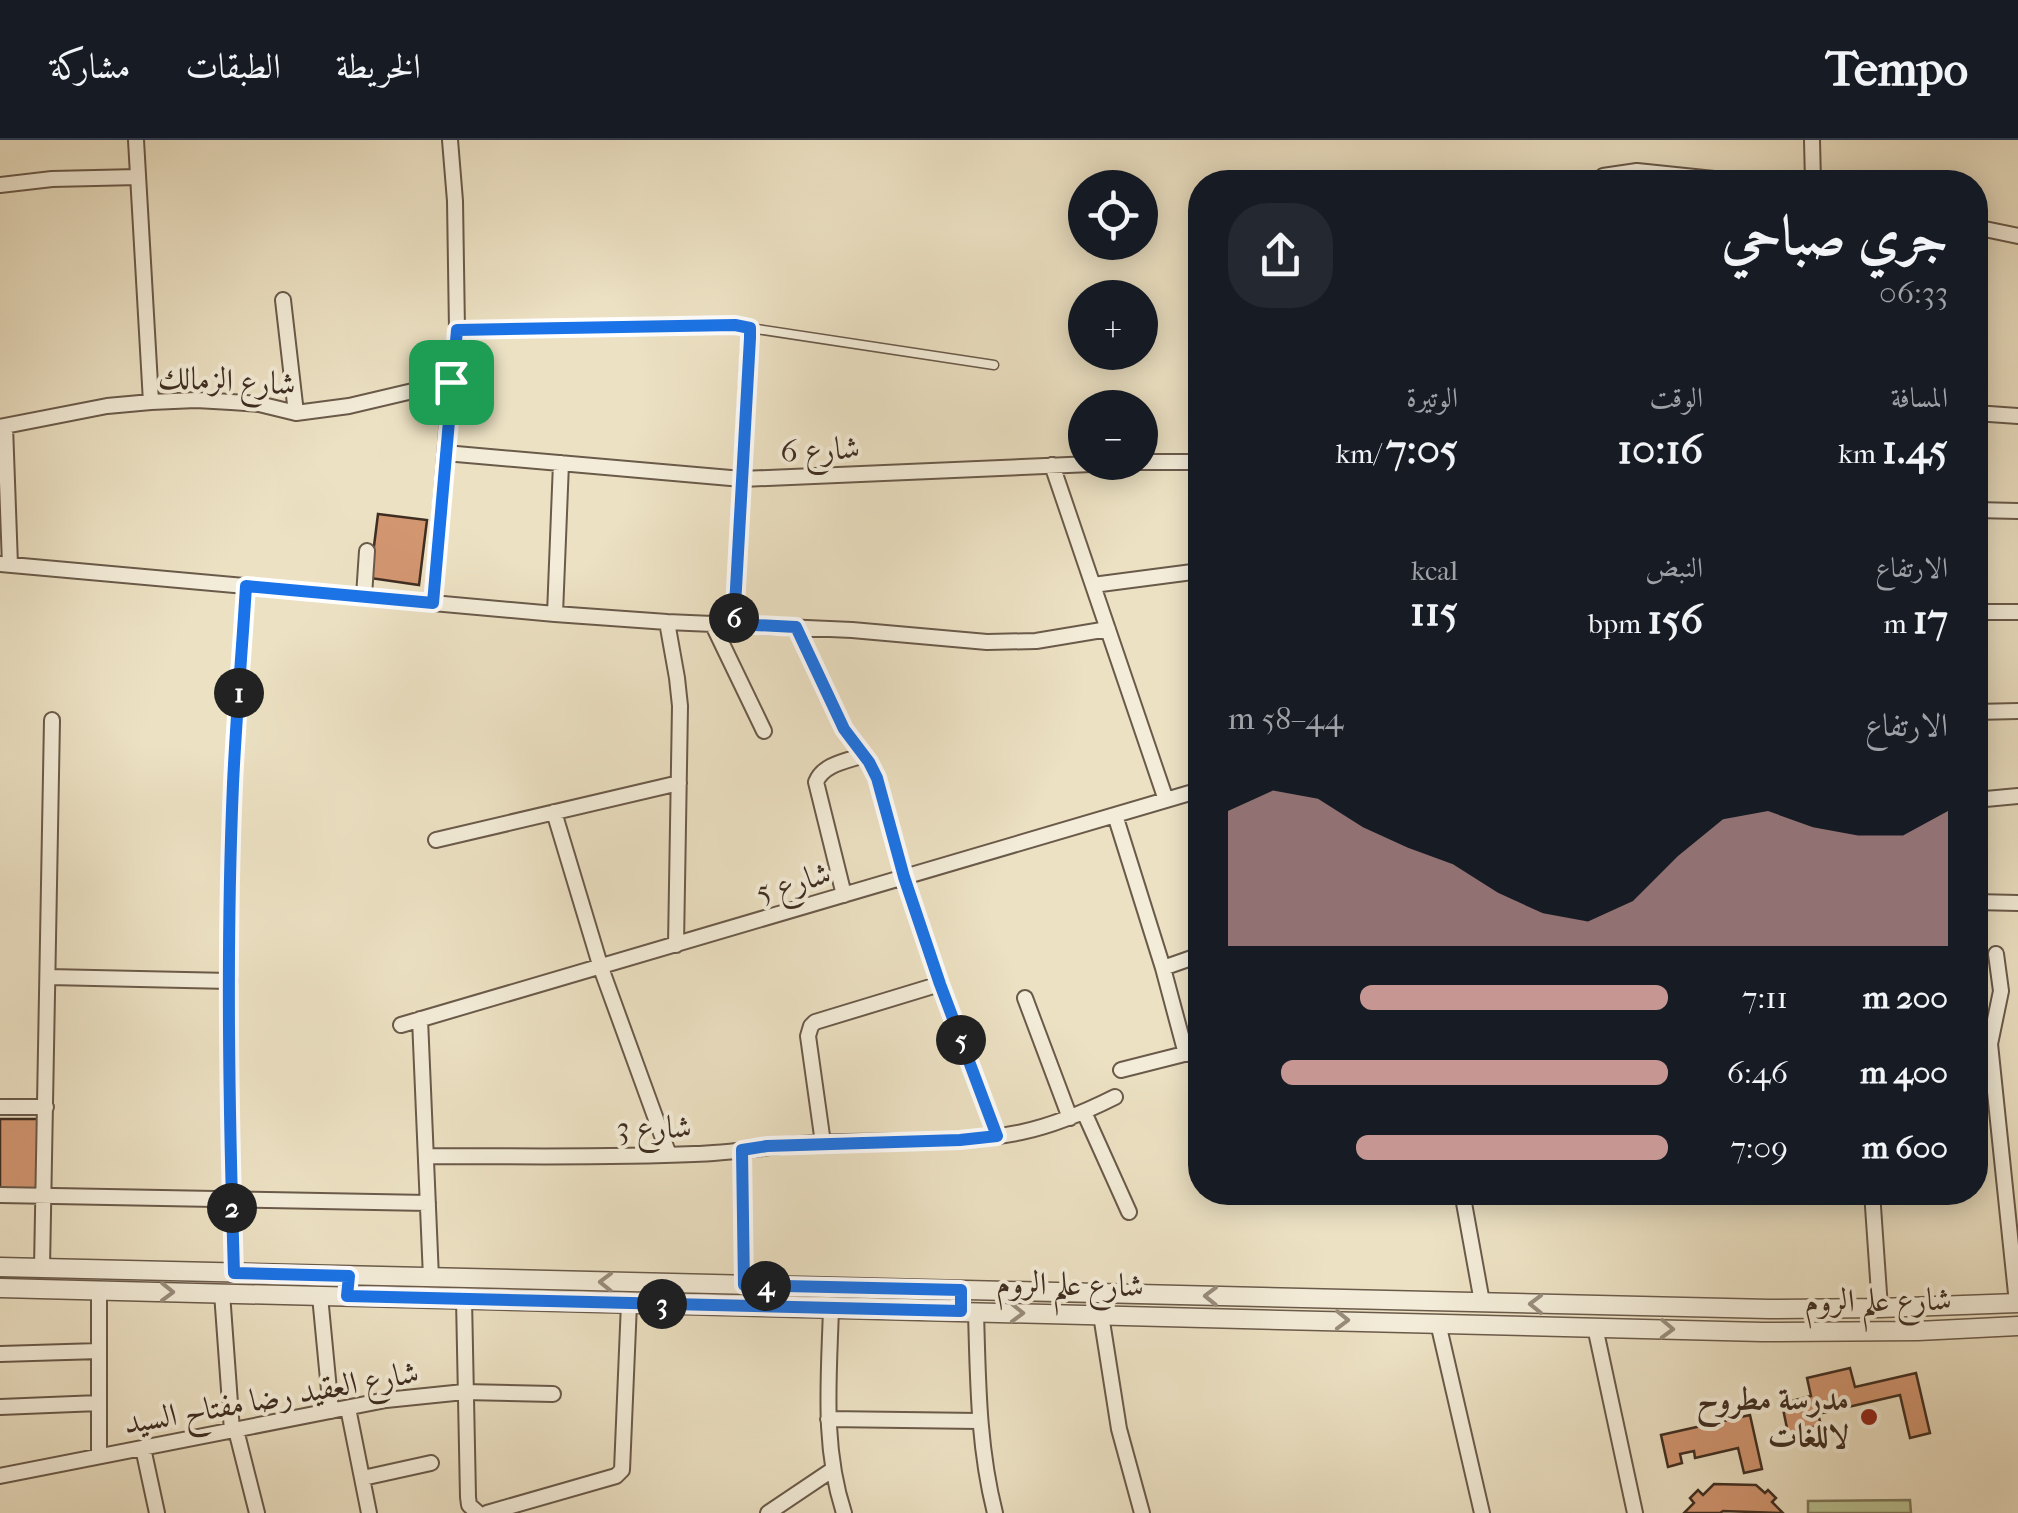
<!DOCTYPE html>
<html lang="ar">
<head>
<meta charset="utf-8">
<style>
  body { margin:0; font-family:"IM FELL French Canon",Amiri,serif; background:#242831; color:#f1f3f6; direction:rtl; height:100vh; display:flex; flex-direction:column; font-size:38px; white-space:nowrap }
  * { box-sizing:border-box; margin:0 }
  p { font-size:32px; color:#9ea1a6 }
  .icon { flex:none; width:55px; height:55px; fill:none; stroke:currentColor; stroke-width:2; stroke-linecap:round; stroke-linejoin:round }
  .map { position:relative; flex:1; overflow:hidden; direction:ltr }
  .side { position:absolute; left:1188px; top:30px; width:800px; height:1035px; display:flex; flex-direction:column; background:#171b24; border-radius:40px; box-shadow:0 5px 25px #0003; direction:rtl }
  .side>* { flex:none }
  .controls { position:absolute; left:1068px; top:30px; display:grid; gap:20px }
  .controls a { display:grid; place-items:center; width:90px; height:90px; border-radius:50%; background:#171b24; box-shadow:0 5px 25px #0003; font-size:50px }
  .pin { position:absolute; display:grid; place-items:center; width:85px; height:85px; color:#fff; margin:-42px; border-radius:20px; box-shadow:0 5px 15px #0006 }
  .km { position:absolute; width:50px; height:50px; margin:-25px; border-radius:50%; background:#222; color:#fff; font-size:28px; line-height:50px; text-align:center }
  .round { display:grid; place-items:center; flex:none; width:105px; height:105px; border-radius:40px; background:#242831 }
  .headline { display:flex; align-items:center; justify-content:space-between; height:170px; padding:0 40px }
  h1 { font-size:55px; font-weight:700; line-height:75px }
  .figures { display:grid; grid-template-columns:repeat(3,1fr); gap:15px; height:170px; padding:10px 40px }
  .figures div { display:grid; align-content:center }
  .figures b { font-size:42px; font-weight:700 }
  .figures small { font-size:28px; font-weight:400 }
  .figures p { font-size:28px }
  .chart { height:280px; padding:20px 40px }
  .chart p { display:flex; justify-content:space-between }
  .chart svg { width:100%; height:180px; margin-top:10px; fill:#c59692; opacity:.7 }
  ul { padding:0 40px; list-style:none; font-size:32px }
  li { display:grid; grid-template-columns:160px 120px 1fr; align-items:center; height:75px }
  li i { height:25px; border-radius:12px; background:#c59692 }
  header { display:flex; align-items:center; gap:60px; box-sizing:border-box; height:140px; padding:0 50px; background:#171b24; border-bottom:2px solid #363941 }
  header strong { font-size:48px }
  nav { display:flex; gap:55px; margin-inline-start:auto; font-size:35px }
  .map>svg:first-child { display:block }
</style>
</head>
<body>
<header>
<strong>Tempo</strong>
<nav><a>الخريطة</a><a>الطبقات</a><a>مشاركة</a></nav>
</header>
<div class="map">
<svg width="2018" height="1373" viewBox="0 0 2018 1373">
  <rect width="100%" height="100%" fill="#ece1c3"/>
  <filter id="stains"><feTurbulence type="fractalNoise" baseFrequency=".002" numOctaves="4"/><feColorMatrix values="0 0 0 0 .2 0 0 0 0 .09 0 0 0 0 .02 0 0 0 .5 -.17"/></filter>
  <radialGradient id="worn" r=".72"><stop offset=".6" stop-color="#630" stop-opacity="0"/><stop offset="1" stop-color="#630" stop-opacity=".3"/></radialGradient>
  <path fill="#b9c292" stroke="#7c785a" stroke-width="2.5" d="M1910 1360 1911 1373H1808V1361Z"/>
  <path fill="#d29671" stroke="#3e2d21" stroke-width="2.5" d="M378 374 427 380 419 445 370 438Z
    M0 979H38V1051L0 1052Z
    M1850 1228 1855 1247 1916 1233 1930 1293 1910 1298 1900 1255 1818 1274 1821 1285 1810 1288 1812 1300 1802 1302 1799 1290 1788 1293 1783 1269 1793 1267 1792 1261 1811 1256 1807 1238Z
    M1750 1275 1762 1329 1744 1333 1738 1308 1695 1318 1694 1311 1680 1314 1682 1323 1668 1327 1661 1295Z
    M1714 1344 1756 1345 1765 1353 1768 1350 1776 1358 1772 1362 1783 1373 1723 1371 1720 1373H1684L1694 1363 1690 1358 1698 1350 1703 1355Z"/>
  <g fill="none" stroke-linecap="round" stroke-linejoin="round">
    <g stroke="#6a5a4a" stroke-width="11">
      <path id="service" d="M750 188 994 225"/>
    </g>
    <g stroke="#6a5a4a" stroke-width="18">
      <path id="minor" d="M136 0 151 262
        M1812 0 1813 42
        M1603 36 1637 31 1743 42
        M0 45 52 39 138 37
        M1975 87 2018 96
        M283 160 296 273
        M457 190 735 185 750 188 734 484
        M1975 273 2018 276
        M5 286 10 425
        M0 287 107 266 151 262 196 260 231 262 259 264 296 273 349 266 451 242
        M445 313 742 339 1138 322
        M1140 322H1200
        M1052 325 1166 660
        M1975 370 2018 371
        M0 424 555 474 667 482 852 490 987 502 1036 501 1108 489
        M1093 445 1200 431
        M364 456 367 411
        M433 463 451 242 457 190 455 61 450 0
        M1975 472H2018
        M555 474 561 323
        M667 482 677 538 680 566 676 805
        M712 483 764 591
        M796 487 844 589 869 622 877 639 904 737 940 844 997 996
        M1975 572 2018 571
        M1975 660 2018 656
        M554 672 601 828 669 1015
        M1115 675 1163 828 1186 914
        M436 700 679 643
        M844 755 816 642C823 624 847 621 864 615
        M1975 762 2018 763
        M1996 814 2001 851 1990 904 2017 1163
        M1163 828 1200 815
        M49 837 230 841
        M1025 858 1070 978
        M420 879 431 1138
        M401 885 1200 650
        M1121 930 1200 910
        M0 967H46
        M1084 972 1129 1072
        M823 1003 808 896 811 886 815 882 940 844
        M742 1010 744 1145
        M426 1016C516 1016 605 1018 694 1014 735 1013 775 1005 816 1003 884 999 955 1006 1022 992 1055 985 1085 972 1115 957
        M1462 1052 1482 1162
        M1872 1052 1880 1168
        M0 1055 428 1063
        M42 1128 52 580
        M234 1133C229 970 226 807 233 644 236 578 242 512 246 446
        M222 1153 232 1291
        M320 1156 331 1271
        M464 1159 468 1357 469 1365 478 1373
        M831 1168C829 1238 822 1306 844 1373
        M976 1172C978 1240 978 1306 995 1373
        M1101 1175 1119 1289 1142 1373
        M1438 1183 1482 1373
        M1595 1187 1635 1373
        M0 1214 99 1211
        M0 1267 99 1263
        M348 1268 369 1373
        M828 1279 979 1281
        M236 1290 257 1373
        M143 1308 157 1373
        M99 1316V1150
        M0 1336 386 1260 464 1252 553 1254
        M363 1338 431 1323
        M487 1373 616 1336 622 1330 629 1163
        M768 1373 832 1330"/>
    </g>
    <g stroke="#6a5a4a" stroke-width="21">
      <path id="tertiary" d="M0 1127 1769 1169 1880 1168 2018 1163
        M0 1148 1762 1192 1918 1191 2018 1186"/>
    </g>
    <use href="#service" stroke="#f3ecd8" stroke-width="8"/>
    <use href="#minor" stroke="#f3ecd8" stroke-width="14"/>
    <use href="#tertiary" stroke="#f3ecd8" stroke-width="18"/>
  </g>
  <defs><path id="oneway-chevron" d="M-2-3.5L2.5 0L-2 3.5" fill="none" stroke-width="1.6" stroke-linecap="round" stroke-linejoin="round" transform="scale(2.5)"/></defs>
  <g stroke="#988c7c">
    <use href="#oneway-chevron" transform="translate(606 1142) rotate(-179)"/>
    <use href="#oneway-chevron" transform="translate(167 1152) rotate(1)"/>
    <use href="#oneway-chevron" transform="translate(1211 1156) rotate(-179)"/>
    <use href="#oneway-chevron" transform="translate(1536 1164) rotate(-179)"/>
    <use href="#oneway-chevron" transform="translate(1017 1173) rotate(1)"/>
    <use href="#oneway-chevron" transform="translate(1342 1180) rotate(1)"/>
    <use href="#oneway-chevron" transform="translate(1667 1189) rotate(2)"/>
  </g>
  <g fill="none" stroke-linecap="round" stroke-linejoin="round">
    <g stroke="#fff" stroke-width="20">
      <path id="route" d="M735 185 750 188V198L734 484 796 487 844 589 869 622 877 638 904 737 940 844 997 996 960 1000 767 1006 742 1010 744 1145 961 1150V1171L347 1156 349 1136 234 1133C229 971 226 807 233 644 236 578 242 512 246 446L433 463 457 190Z"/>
    </g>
    <use href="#route" stroke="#1a73e8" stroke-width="12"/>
  </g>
  <circle fill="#8f2418" stroke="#f3ecd8" stroke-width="4" cx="1869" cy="1277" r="10"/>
  <g text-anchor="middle" stroke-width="8" stroke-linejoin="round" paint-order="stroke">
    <g font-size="32" fill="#3e2d21" stroke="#f3ecd8">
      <text transform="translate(227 240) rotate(3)" y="11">شارع الزمالك</text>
      <text transform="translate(820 309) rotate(-3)" y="11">شارع 6</text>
      <text transform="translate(793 742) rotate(-16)" y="11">شارع 5</text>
      <text transform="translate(654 987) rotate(-1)" y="11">شارع 3</text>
      <text transform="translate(1070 1144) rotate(1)" y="11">شارع علم الروم</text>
      <text transform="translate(1878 1160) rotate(-1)" y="11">شارع علم الروم</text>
      <text transform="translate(271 1257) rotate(-10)" y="11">شارع العقيد رضا مفتاح السيد</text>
    </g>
    <g font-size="32" font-weight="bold" fill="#3e2d21" stroke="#f3ecd8" text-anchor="end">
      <text x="1849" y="1270">مدرسة مطروح<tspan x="1849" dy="37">لاللغات</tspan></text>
    </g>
  </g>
  <rect width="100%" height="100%" filter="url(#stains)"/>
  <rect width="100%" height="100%" fill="url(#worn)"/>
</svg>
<div class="controls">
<a><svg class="icon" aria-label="locate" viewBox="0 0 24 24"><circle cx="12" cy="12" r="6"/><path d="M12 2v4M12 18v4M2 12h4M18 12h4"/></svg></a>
<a>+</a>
<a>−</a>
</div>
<div class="pin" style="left:451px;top:242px;background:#1e9e55"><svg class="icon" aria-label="arrive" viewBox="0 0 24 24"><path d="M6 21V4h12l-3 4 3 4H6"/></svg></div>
<b class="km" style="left:239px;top:553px">1</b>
<b class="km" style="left:232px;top:1068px">2</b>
<b class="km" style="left:662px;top:1164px">3</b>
<b class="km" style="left:766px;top:1146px">4</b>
<b class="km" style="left:961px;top:900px">5</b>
<b class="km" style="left:734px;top:478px">6</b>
<section class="side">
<div class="headline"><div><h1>جري صباحي</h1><p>06:33</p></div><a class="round"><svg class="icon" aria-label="share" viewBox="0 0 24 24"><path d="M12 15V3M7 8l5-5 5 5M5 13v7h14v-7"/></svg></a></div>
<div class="figures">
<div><p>المسافة</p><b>1.45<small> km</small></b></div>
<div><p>الوقت</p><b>10:16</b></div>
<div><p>الوتيرة</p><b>7:05<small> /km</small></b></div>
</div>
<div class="figures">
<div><p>الارتفاع</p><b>17<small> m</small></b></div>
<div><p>النبض</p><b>156<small> bpm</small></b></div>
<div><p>kcal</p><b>115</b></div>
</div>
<div class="chart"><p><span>الارتفاع</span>44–58 m</p>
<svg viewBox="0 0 160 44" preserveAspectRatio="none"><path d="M0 44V11L10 6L20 8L30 15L40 20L50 24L60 31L70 36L80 38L90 33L100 22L110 13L120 11L130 15L140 17L150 17L160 11V44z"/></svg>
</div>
<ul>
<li><b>200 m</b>7:11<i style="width:70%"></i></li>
<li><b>400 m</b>6:46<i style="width:88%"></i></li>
<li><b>600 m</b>7:09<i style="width:71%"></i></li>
</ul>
</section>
</div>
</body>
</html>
